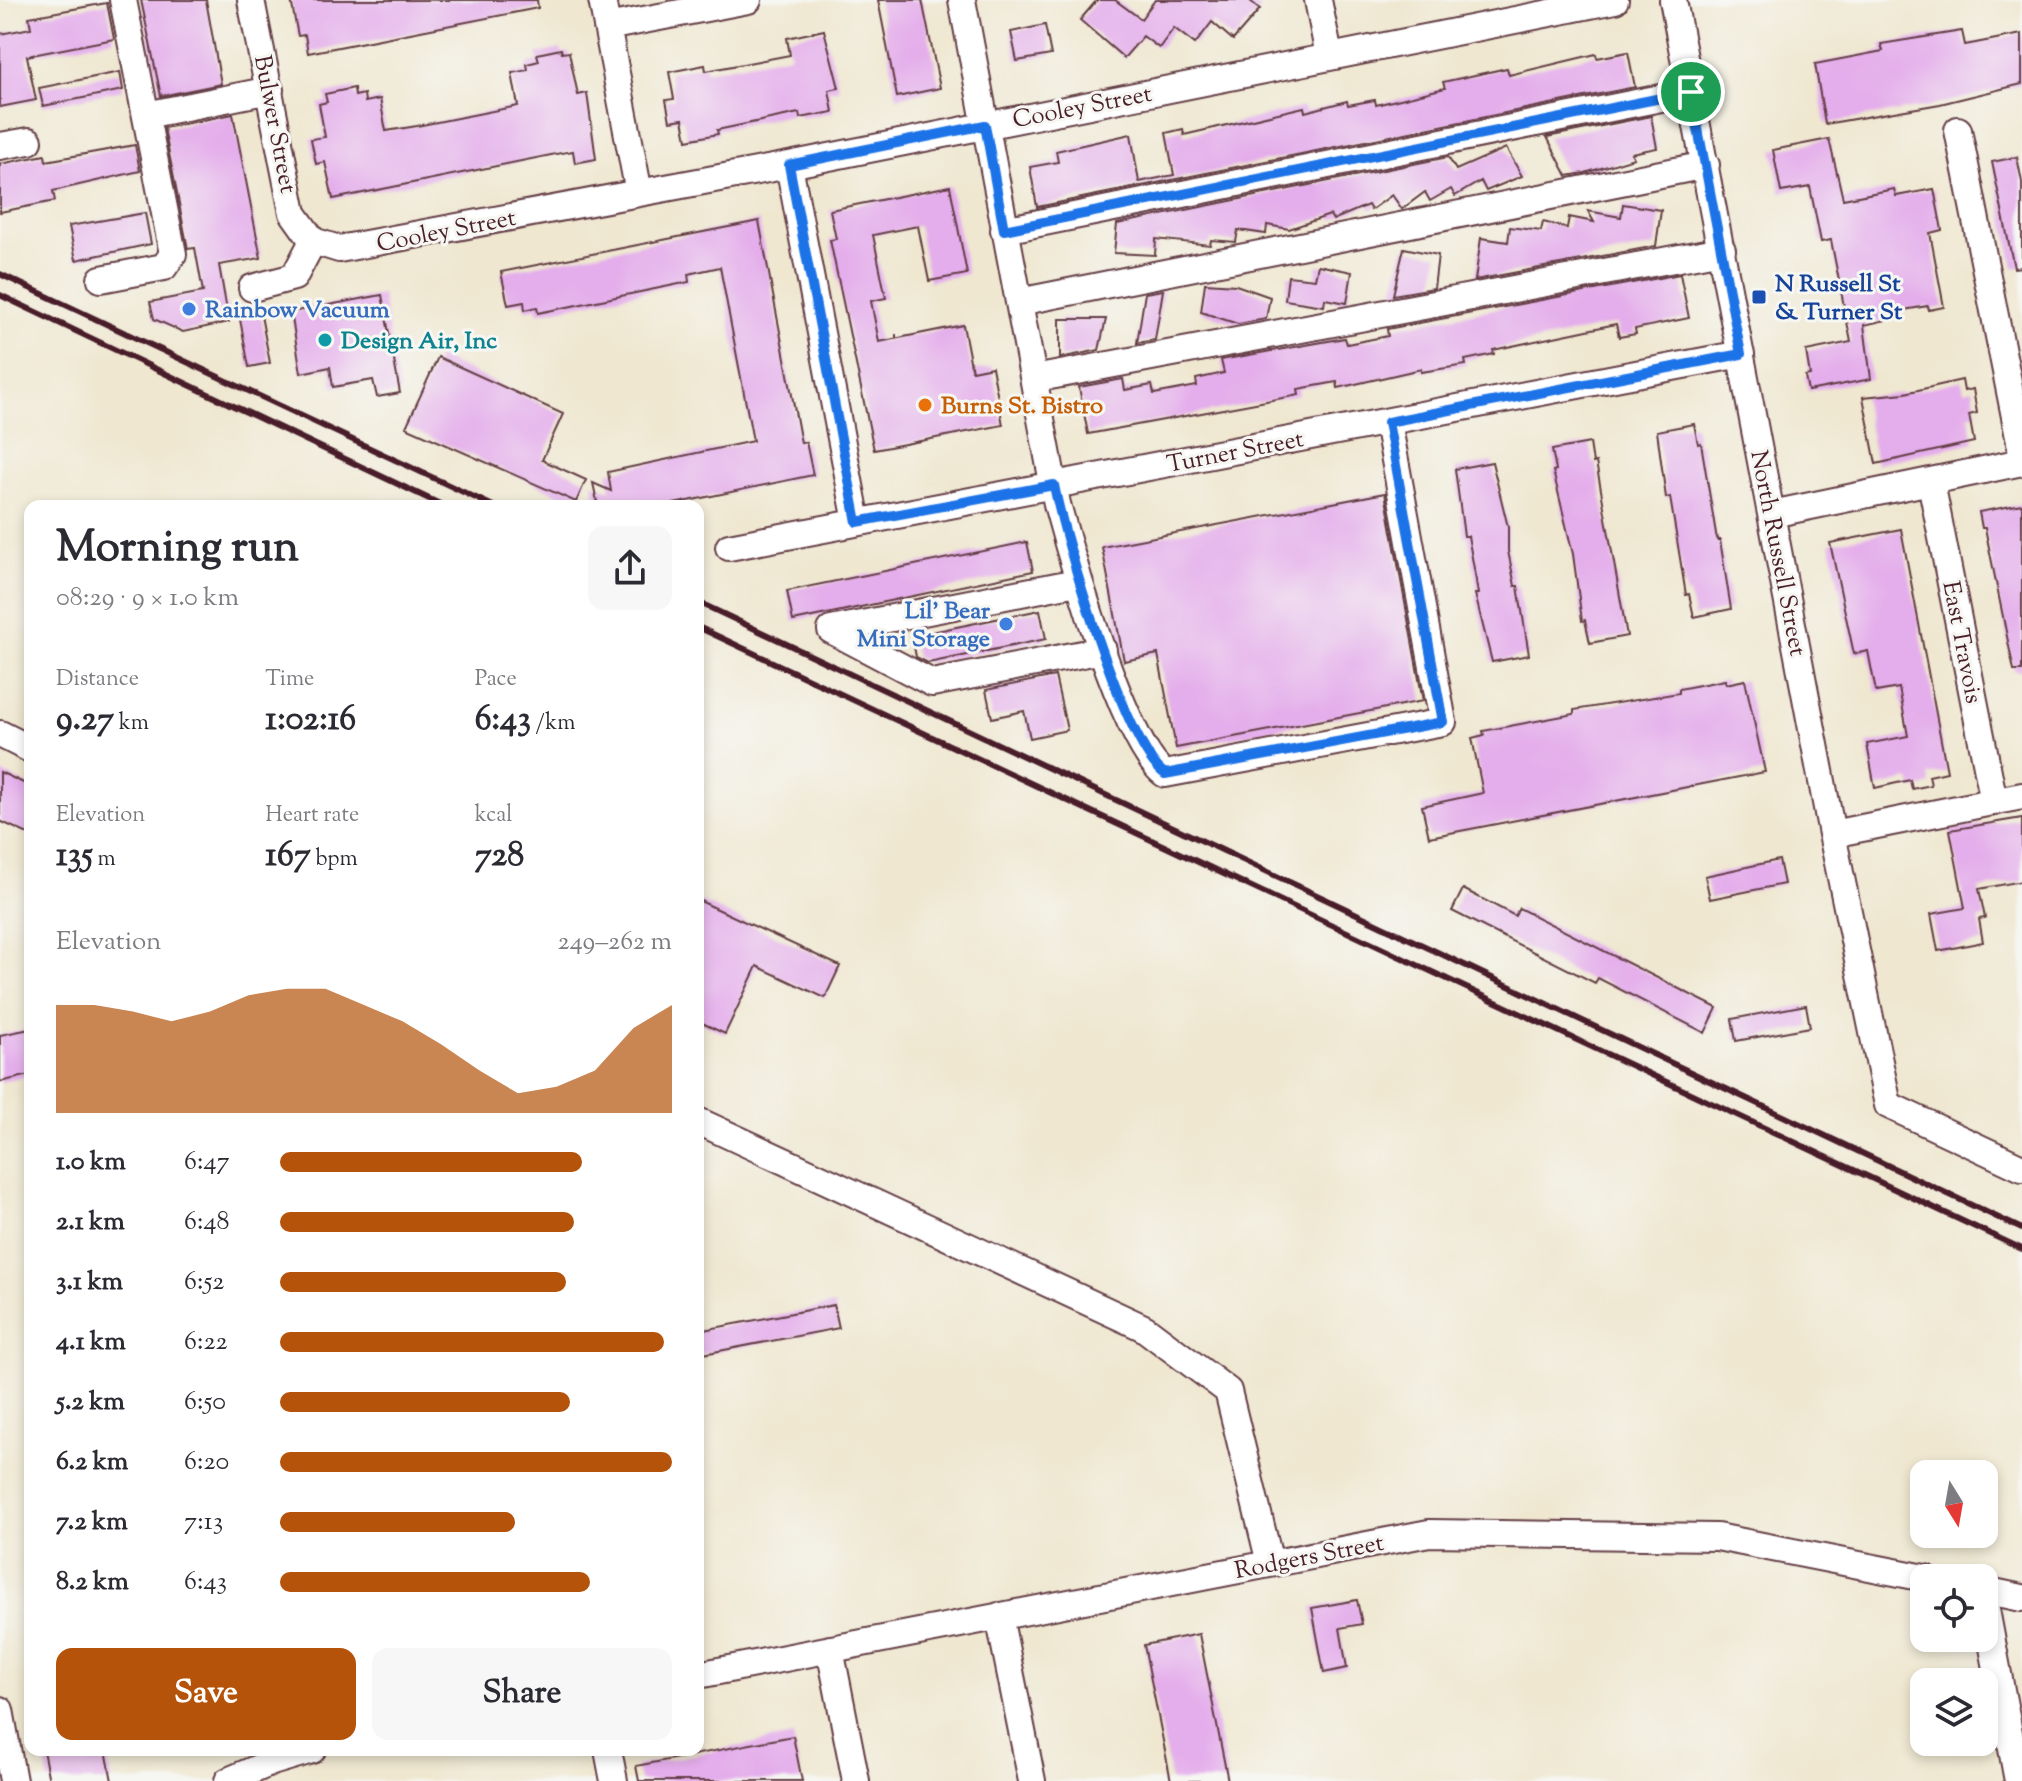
<!DOCTYPE html>
<html lang="en">
<head>
<meta charset="utf-8">
<style>
  body { margin:0; font-family:"Sorts Mill Goudy",serif; background:#f7f7f7; color:#2b2b33; height:100vh; display:flex; flex-direction:column; font-size:30px; white-space:nowrap }
  * { box-sizing:border-box; margin:0 }
  p { font-size:26px; color:#7c7c81 }
  .icon { flex:none; width:44px; height:44px; fill:none; stroke:currentColor; stroke-width:2; stroke-linecap:round; stroke-linejoin:round }
  .map { position:relative; flex:1; overflow:hidden }
  .drawer { position:absolute; left:24px; top:500px; width:680px; height:1256px; display:flex; flex-direction:column; background:#fff; border-radius:16px; box-shadow:0 4px 12px #0003 }
  .drawer>* { flex:none }
  .needle { width:52px; rotate:169deg }
  .controls { position:absolute; left:1910px; top:1460px; display:grid; gap:16px }
  .controls a { display:grid; place-items:center; width:88px; height:88px; border-radius:16px; background:#fff; box-shadow:0 4px 12px #0003; font-size:40px }
  .pin { position:absolute; display:grid; place-items:center; width:68px; height:68px; color:#fff; margin:-34px; border:4px solid #fff; border-radius:50%; box-shadow:0 2px 8px #0007 }
  .round { display:grid; place-items:center; flex:none; width:84px; height:84px; border-radius:16px; background:#f7f7f7 }
  .overview { display:flex; align-items:center; justify-content:space-between; height:136px; padding:0 32px }
  h1 { font-size:44px; font-weight:800; line-height:60px }
  .figures { display:grid; grid-template-columns:repeat(3,1fr); gap:12px; height:136px; padding:8px 32px }
  .figures div { display:grid; align-content:center }
  .figures b { font-size:34px; font-weight:800 }
  .figures small { font-size:22px; font-weight:400 }
  .figures p { font-size:22px }
  .chart { height:224px; padding:16px 32px }
  .chart p { display:flex; justify-content:space-between }
  .chart svg { width:100%; height:144px; margin-top:8px; fill:#b45309; opacity:.7 }
  .action { display:flex; gap:16px; margin-top:auto; padding:16px 32px }
  .action a { flex:1; height:92px; border-radius:16px; background:#b45309; color:#fff; font-size:32px; font-weight:800; line-height:92px; text-align:center }
  .action a+a { background:#f7f7f7; color:#2b2b33 }
  ul { padding:0 32px; list-style:none; font-size:26px }
  li { display:grid; grid-template-columns:128px 96px 1fr; align-items:center; height:60px }
  li i { height:20px; border-radius:10px; background:#b45309 }
  .map>svg:first-child { display:block }
</style>
</head>
<body>
<div class="map">
<svg width="2022" height="1781" viewBox="0 0 2022 1781">
  <rect width="100%" height="100%" fill="#f6f6f2"/>
  <filter id="ink" filterUnits="userSpaceOnUse"><feTurbulence type="fractalNoise" baseFrequency=".0125" numOctaves="2"/><feDisplacementMap in="SourceGraphic" scale="16" xChannelSelector="R" yChannelSelector="G"/><feConvolveMatrix kernelMatrix="1 2 1 2 8 2 1 2 1" color-interpolation-filters="sRGB"/></filter>
  <filter id="wash" filterUnits="userSpaceOnUse"><feTurbulence type="fractalNoise" baseFrequency=".006" numOctaves="4" result="noise"/><feDisplacementMap in="SourceGraphic" scale="32" xChannelSelector="R" yChannelSelector="G"/><feGaussianBlur stdDeviation="1.8" result="paint"/><feColorMatrix in="noise" values="0 0 0 0 0 0 0 0 0 0 0 0 0 0 0 0 0 1.4 0 .05"/><feComposite in="paint" operator="in"/></filter>
  <g filter="url(#wash)">
    <rect width="100%" height="100%" fill="#efe7d0"/>
    <g id="blocks">
      <path fill="#e4adeb" d="M141 0H206L221 84 161 96Z
        M291 0H537L538 8 308 53 305 35 298 36Z
        M878 0H922L940 88 897 97Z
        M1097 0H1115L1141 19 1155 0H1249L1260 9 1233 40 1212 22 1195 44 1174 28 1159 48 1143 36 1124 58 1080 20Z
        M107 3 114 39 27 56 36 100 0 107V34L31 28 29 17Z
        M1045 25 1051 55 1017 61 1011 32Z
        M824 30 839 88 829 90 833 112 800 118 799 113 717 130 718 134 687 140 683 119 670 121 666 100 674 99 669 72 705 65 706 71 790 55 787 38Z
        M1962 31 1965 45 2022 34V84L1940 104 1825 124 1815 64 1883 51 1881 44Z
        M561 49 562 53 569 52 578 95 587 93 596 159 575 163 573 151 556 154 333 199 325 162 316 164 311 139 325 137 319 104 327 102 325 94 354 88 355 96 364 94 365 102 380 99 386 131 417 126 518 106 512 73 528 70 527 64 539 61 537 54Z
        M1628 52 1635 87 1037 207 1030 167 1058 162 1056 151 1131 134 1139 182 1174 175 1166 133 1183 129 1184 135 1304 107 1305 112 1347 101 1348 105 1375 100 1376 105 1445 88 1443 82 1507 68 1509 75 1596 54 1597 58Z
        M120 72 123 90 43 106 39 88Z
        M233 114 261 258 219 265 229 322 183 332 154 319 150 302 203 292 195 248 188 249 164 128Z
        M1651 116 1657 148 1631 153 1634 158 1585 173 1567 176 1547 137Z
        M1829 139 1843 199 1894 189 1896 196 1934 189 1942 230 1930 233 1944 307 1929 310 1928 306 1885 313 1886 320 1864 325 1871 379 1808 391 1805 376 1810 375 1806 351 1851 342 1831 240 1821 242 1810 187 1781 192 1773 150Z
        M135 145 140 171 53 191 55 201 0 212V164L45 155 46 161Z
        M1506 148 1522 176 1486 191 1481 181 1455 196 1451 189 1430 201 1425 192 1402 209 1392 195 1371 210 1368 205 1333 220 1330 215 1289 229 1267 225 1266 234 1238 230 1236 242 1211 240 1210 245 1156 239 1155 255 1114 253 1117 224 1448 157 1456 170Z
        M2017 157 2022 182V267L2014 268 1992 162Z
        M950 186 967 274 929 281 918 226 873 235 886 298 871 301 879 342 963 325 972 371 992 367 1003 425 874 450 830 240 836 239 830 210Z
        M1623 204 1661 210 1656 246 1475 280 1481 238 1508 242 1510 227 1541 231 1543 222 1567 228 1569 217 1594 222 1588 211 1621 217Z
        M145 213 151 244 76 260 69 226Z
        M759 221 801 443 806 442 813 475 664 506H598L593 483 611 491 608 472 753 441 720 267 688 274 689 282 538 313 537 307 525 310 524 302 508 305 501 272Z
        M1404 248 1438 255 1434 288 1393 295Z
        M1318 265 1352 272 1347 303 1325 299 1324 306 1285 300 1288 276 1315 279Z
        M1680 274 1689 318 1635 329 1636 334 1619 337 1616 324 1493 350 1494 354 1465 360 1466 365 1421 372V369L1338 388 1337 382 1298 389 1299 395 1088 434 1079 387 1123 379 1125 390 1152 385 1154 394 1197 386 1196 379 1224 373 1221 360 1345 338 1347 344 1388 336 1387 329Z
        M1205 283 1236 285 1270 297 1266 319 1238 324 1201 312Z
        M1163 290 1155 340 1137 343 1145 293Z
        M382 295 400 393 377 397 373 380 333 387 330 367 301 373 291 312Z
        M260 310 270 363 249 367 239 314Z
        M1060 319H1106L1099 350 1060 358Z
        M438 357 563 414 542 460 586 480 576 502 406 427Z
        M1962 380 1964 391 1973 389 1977 413 1969 415 1974 442 1876 464 1863 397 1905 393Z
        M1694 424 1698 444 1701 443 1717 540H1720L1731 609 1694 617 1689 594 1686 595 1670 497 1666 498 1657 431Z
        M1590 443 1593 463 1596 462 1627 636 1590 643 1585 620 1582 621 1573 554 1553 471 1556 470 1552 450Z
        M1492 462 1508 527V551L1515 586H1518L1529 655 1492 662 1475 594H1478L1475 574 1468 536H1464L1455 469Z
        M1385 493 1423 701 1176 748 1158 654 1124 661 1102 547Z
        M2022 504V671H2014L1985 528H1982L1979 512Z
        M1901 529 1947 772 1929 776 1931 785 1912 789 1910 780 1875 788 1867 744 1908 736 1899 688 1876 692 1868 651 1854 654 1830 543Z
        M1027 542 1033 571 793 621 787 591Z
        M1040 610 1046 639 928 663 916 657 912 636Z
        M1055 676 1067 730 1030 738 1024 711 992 718 986 690Z
        M1725 680 1726 684 1745 680 1765 772 1429 837 1422 806 1483 793 1472 738 1484 735 1483 731 1574 714V710L1679 693V689Z
        M0 772 30 786V835L0 821Z
        M2022 818V881L1979 889 1985 918 1979 919 1983 942 1938 951 1931 914 1965 908 1950 830Z
        M1779 860 1784 884 1710 899 1705 876Z
        M1463 889 1515 916 1519 908 1717 1008 1705 1033 1598 978 1595 983 1452 911Z
        M698 900 840 966 825 998 757 966 725 1034 698 1021Z
        M1806 1005 1810 1027 1736 1041 1732 1019Z
        M30 1029V1075L0 1082V1035Z
        M834 1305 839 1328 698 1355V1331Z
        M1357 1600 1362 1624 1340 1628 1347 1668 1324 1673 1312 1608Z
        M1199 1634 1228 1781H1171L1144 1645Z
        M793 1736 802 1781H639L636 1766Z
        M43 1750H106L112 1781H49Z"/>
    </g>
  </g>
  <g filter="url(#ink)">
    <use href="#blocks" fill-opacity="0" stroke="#633d44" stroke-width="2"/>
    <g fill="none" stroke-linecap="round" stroke-linejoin="round">
      <g stroke="#633d44" stroke-width="30">
        <path id="minor" d="M251 0 293 213 313 241 339 249 789 165 1615 0
          M602 0 639 193
          M962 0 1057 504C1071 556 1125 748 1165 774L1443 722 1388 422
          M1318 0 1329 56
          M1673 0 1832 834 1888 1105 2022 1168
          M607 27 748 0
          M146 115 270 90
          M1958 130 2022 452
          M0 146 29 141
          M789 165 857 522
          M1004 230 1691 92
          M101 279 164 267 173 254 123 0
          M252 288 294 277 313 241
          M1019 302 1706 165
          M1034 379 1722 250
          M1931 482 1994 802
          M1772 514 2022 462
          M729 547 1741 354
          M831 630 932 683 1103 650
          M831 630 1077 582
          M0 734 30 749
          M1832 834 2022 796
          M698 1121 1144 1328 1228 1391 1270 1563
          M1984 1590 2022 1598
          M1984 1599 2018 1781
          M999 1616 1032 1781
          M830 1649 856 1781
          M698 1675 1429 1533 1717 1537 1925 1578
          M0 1710 13 1781
          M608 1750 614 1781
          M228 1781 272 1762 312 1750"/>
      </g>
      <path stroke="#633d44" stroke-width="4" stroke-dasharray="2 6" stroke-linecap="butt" d="M895 336H899"/>
      <use href="#minor" stroke="#fff" stroke-width="26"/>
      <path stroke="#4a1f2b" stroke-width="6" d="M0 274 493 506
        M0 295 444 506
        M698 602 2022 1229
        M698 627 2022 1249"/>
    </g>
  </g>
  <g fill="none" stroke-linecap="round" stroke-linejoin="round" filter="url(#ink)">
    <g stroke="#fff" stroke-width="16">
      <path id="route" d="M1691 92 1741 354 1388 422 1443 722 1165 774C1125 747 1064 538 1054 485L857 522 789 165 985 125 1004 230Z"/>
    </g>
    <use href="#route" stroke="#1a73e8" stroke-width="10"/>
  </g>
  <rect fill="#1a4fb4" stroke="#f6f6f2" stroke-width="3" x="1751" y="289" width="16" height="16" rx="4"/>
  <g fill="#3f7fe0" stroke="#f6f6f2" stroke-width="3">
    <circle cx="189" cy="309" r="8"/>
    <circle cx="1006" cy="624" r="8"/>
  </g>
  <circle fill="#0f9aa8" stroke="#f6f6f2" stroke-width="3" cx="325" cy="340" r="8"/>
  <circle fill="#e8710a" stroke="#f6f6f2" stroke-width="3" cx="925" cy="405" r="8"/>
  <g text-anchor="middle" stroke-width="6" stroke-linejoin="round" paint-order="stroke">
    <g font-size="24" fill="#4a1f2b" stroke="#f6f6f2">
      <text transform="translate(1082 106) rotate(-11)" y="8">Cooley Street</text>
      <text transform="translate(276 124) rotate(79)" y="8">Bulwer Street</text>
      <text transform="translate(446 230) rotate(-11)" y="8">Cooley Street</text>
      <text transform="translate(1235 451) rotate(-11)" y="8">Turner Street</text>
      <text transform="translate(1779 553) rotate(79)" y="8">North Russell Street</text>
      <text transform="translate(1963 642) rotate(79)" y="8">East Travois</text>
      <text transform="translate(1309 1556) rotate(-11)" y="8">Rodgers Street</text>
    </g>
    <g font-size="24" font-weight="bold" fill="#164399" stroke="#f6f6f2" text-anchor="start">
      <text x="1775" y="291">N Russell St<tspan x="1775" dy="28">&amp; Turner St</tspan></text>
    </g>
    <g font-size="24" font-weight="bold" fill="#366cbe" stroke="#f6f6f2" text-anchor="start">
      <text x="205" y="317">Rainbow Vacuum</text>
      <text x="990" y="618" text-anchor="end">Lil' Bear<tspan x="990" dy="28">Mini Storage</tspan></text>
    </g>
    <g font-size="24" font-weight="bold" fill="#0d838f" stroke="#f6f6f2" text-anchor="start">
      <text x="341" y="348">Design Air, Inc</text>
    </g>
    <g font-size="24" font-weight="bold" fill="#c56008" stroke="#f6f6f2" text-anchor="start">
      <text x="941" y="413">Burns St. Bistro</text>
    </g>
  </g>
</svg>
<div class="controls">
<a><svg class="needle" viewBox="-14 -14 28 28"><path d="M0-13l5 13h-10z" fill="#e53935"/><path d="M0 13l5-13h-10z" fill="#7c7c81"/></svg></a>
<a><svg class="icon" aria-label="locate" viewBox="0 0 24 24"><circle cx="12" cy="12" r="6"/><path d="M12 2v4M12 18v4M2 12h4M18 12h4"/></svg></a>
<a><svg class="icon" aria-label="layers" viewBox="0 0 24 24"><path d="M12 4l9 5-9 5-9-5zM3 14l9 5 9-5"/></svg></a>
</div>
<div class="pin" style="left:1691px;top:92px;background:#1e9e55"><svg class="icon" aria-label="arrive" viewBox="0 0 24 24"><path d="M6 21V4h12l-3 4 3 4H6"/></svg></div>
<section class="drawer">
<div class="overview"><div><h1>Morning run</h1><p>08:29 · 9 × 1.0 km</p></div><a class="round"><svg class="icon" aria-label="share" viewBox="0 0 24 24"><path d="M12 15V3M7 8l5-5 5 5M5 13v7h14v-7"/></svg></a></div>
<div class="figures">
<div><p>Distance</p><b>9.27<small> km</small></b></div>
<div><p>Time</p><b>1:02:16</b></div>
<div><p>Pace</p><b>6:43<small> /km</small></b></div>
</div>
<div class="figures">
<div><p>Elevation</p><b>135<small> m</small></b></div>
<div><p>Heart rate</p><b>167<small> bpm</small></b></div>
<div><p>kcal</p><b>728</b></div>
</div>
<div class="chart"><p><span>Elevation</span>249–262 m</p>
<svg viewBox="0 0 160 44" preserveAspectRatio="none"><path d="M0 44V11L10 11L20 13L30 16L40 13L50 8L60 6L70 6L80 11L90 16L100 23L110 31L120 38L130 36L140 31L150 18L160 11V44z"/></svg>
</div>
<ul>
<li><b>1.0 km</b>6:47<i style="width:77%"></i></li>
<li><b>2.1 km</b>6:48<i style="width:75%"></i></li>
<li><b>3.1 km</b>6:52<i style="width:73%"></i></li>
<li><b>4.1 km</b>6:22<i style="width:98%"></i></li>
<li><b>5.2 km</b>6:50<i style="width:74%"></i></li>
<li><b>6.2 km</b>6:20<i style="width:100%"></i></li>
<li><b>7.2 km</b>7:13<i style="width:60%"></i></li>
<li><b>8.2 km</b>6:43<i style="width:79%"></i></li>
</ul>
<div class="action"><a>Save</a><a>Share</a></div>
</section>
</div>
</body>
</html>
